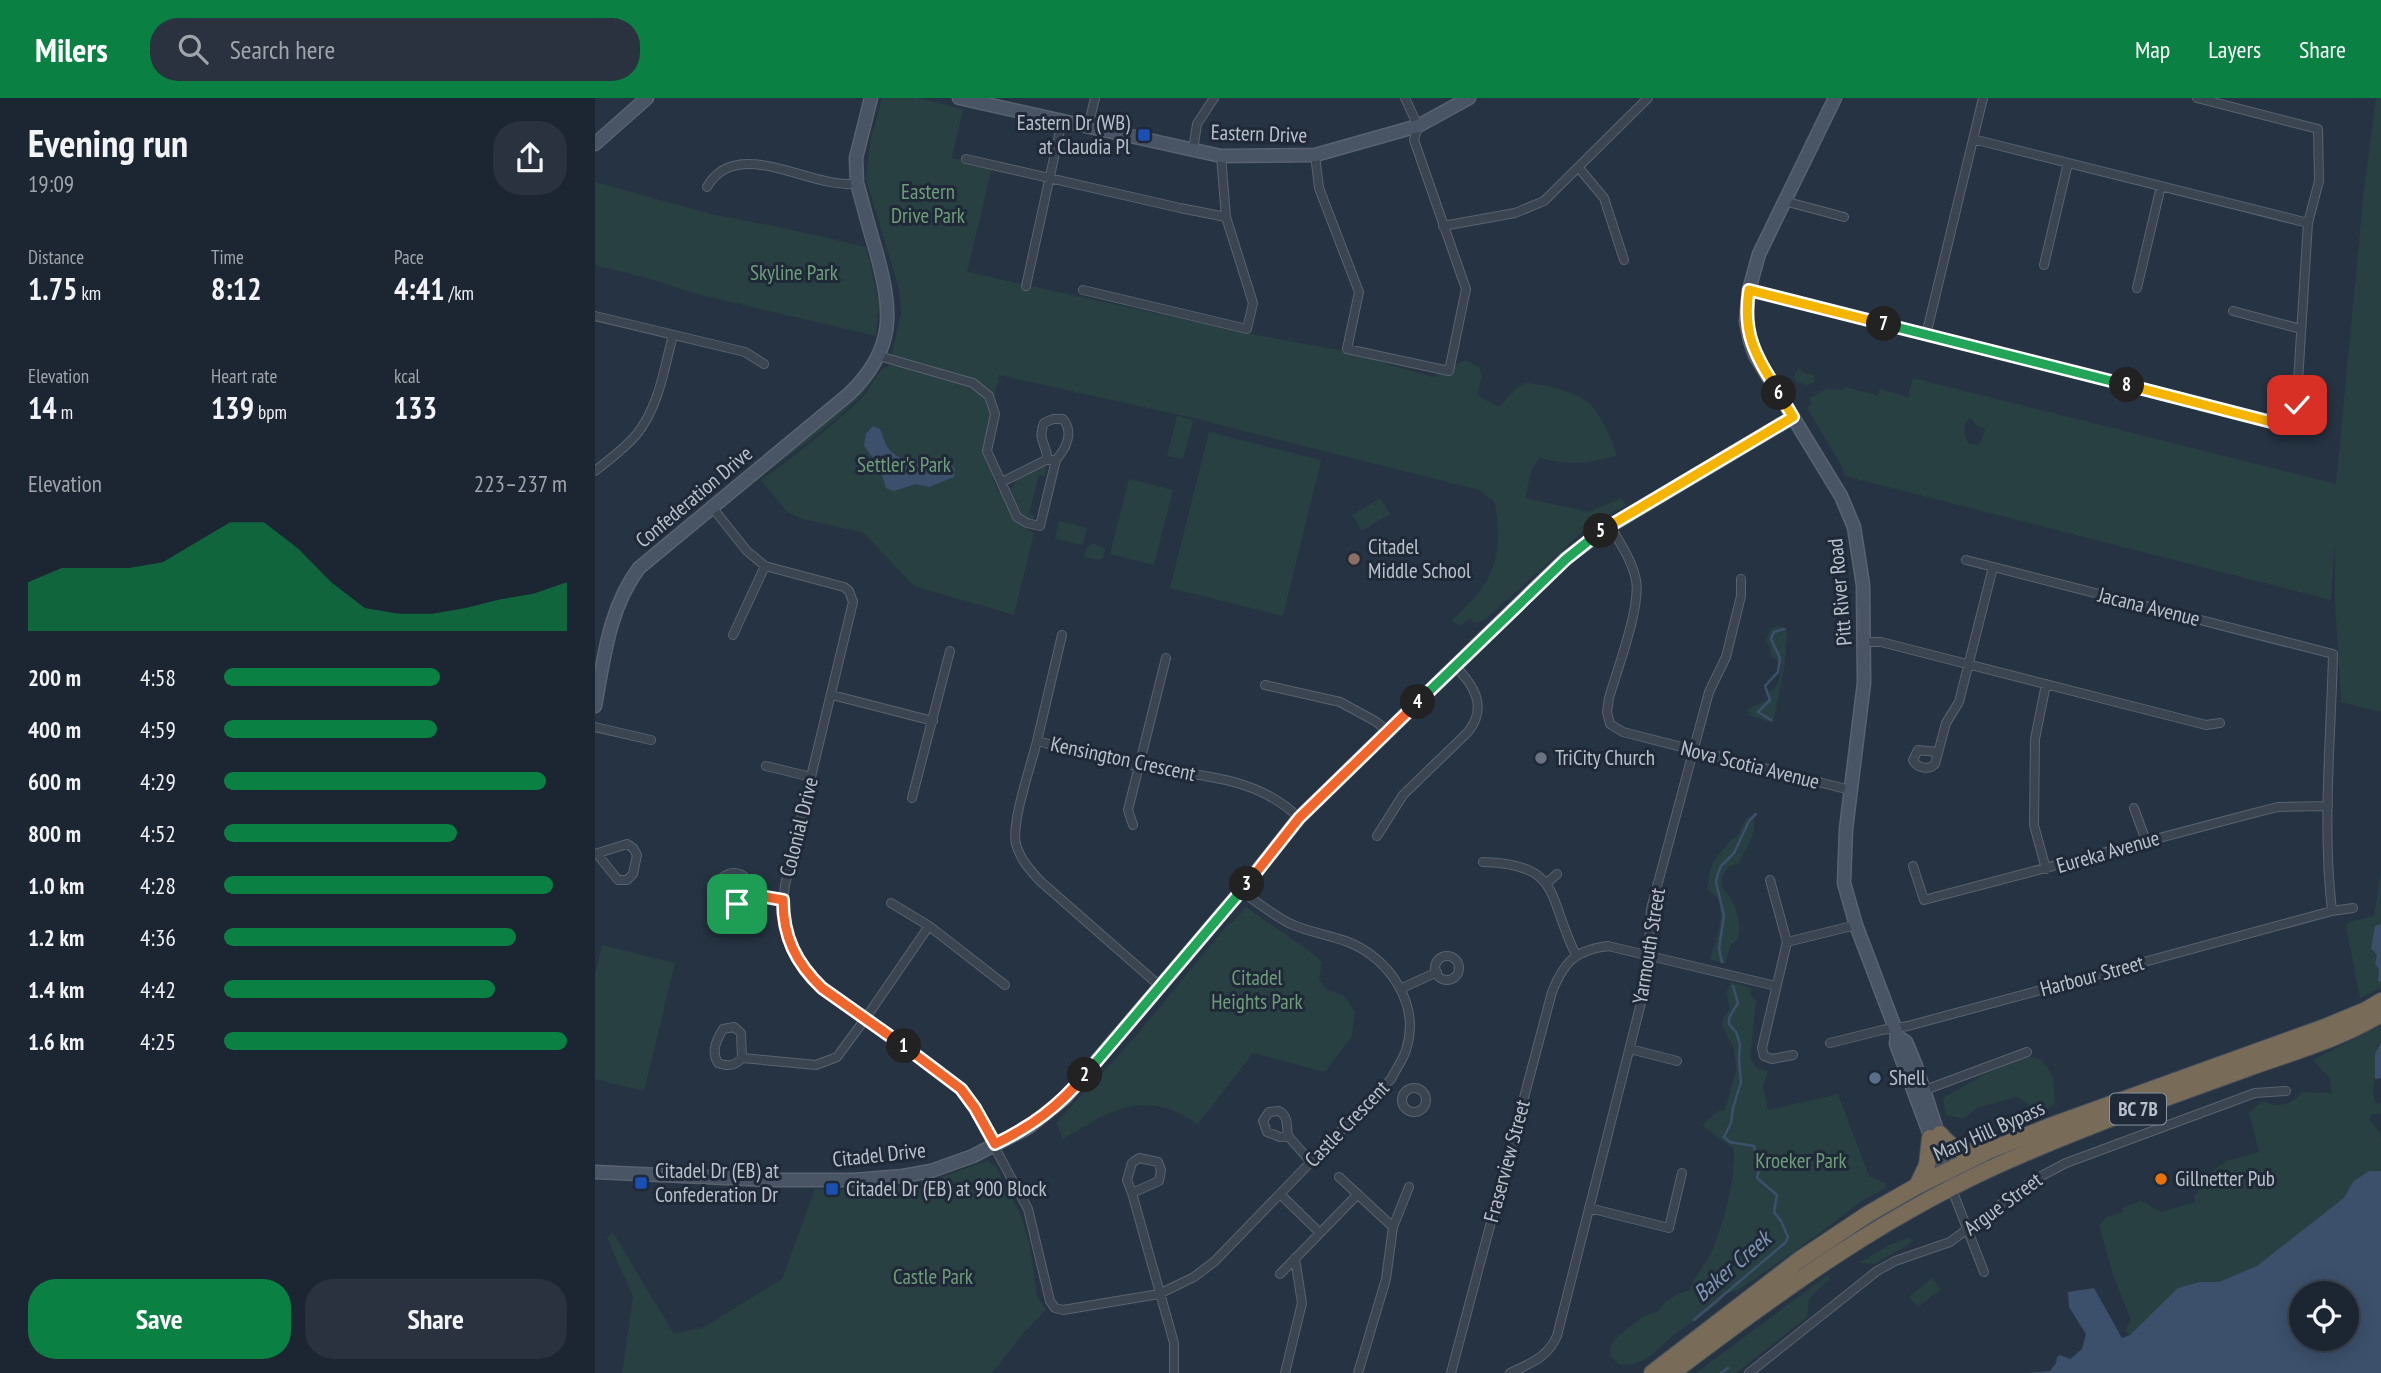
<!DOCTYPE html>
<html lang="en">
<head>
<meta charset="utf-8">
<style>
  body { margin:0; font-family:"PT Sans Narrow",sans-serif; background:#29323e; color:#f1f3f6; height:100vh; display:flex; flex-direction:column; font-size:26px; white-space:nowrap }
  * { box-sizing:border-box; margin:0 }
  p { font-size:23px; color:#a0a5ac }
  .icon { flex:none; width:38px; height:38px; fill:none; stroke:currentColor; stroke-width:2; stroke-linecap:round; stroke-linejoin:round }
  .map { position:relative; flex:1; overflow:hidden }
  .drawer { display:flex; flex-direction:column; background:#1c2632; width:595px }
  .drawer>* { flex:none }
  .fabs { position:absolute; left:1694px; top:1183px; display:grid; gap:14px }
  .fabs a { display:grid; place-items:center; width:70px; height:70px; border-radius:50%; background:#1c2632; box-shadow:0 4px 18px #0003,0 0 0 2px #3a434d; font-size:35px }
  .pin { position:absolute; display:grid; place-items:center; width:60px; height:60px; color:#fff; margin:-30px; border-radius:14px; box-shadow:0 4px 10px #0006 }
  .km { position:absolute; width:35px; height:35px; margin:-18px; border-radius:50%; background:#222; color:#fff; font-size:19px; line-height:35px; text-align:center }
  .round { display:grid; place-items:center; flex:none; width:74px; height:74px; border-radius:28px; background:#29323e }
  .overview { display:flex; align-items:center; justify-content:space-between; height:119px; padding:0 28px }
  h1 { font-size:38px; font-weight:700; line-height:52px }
  .stats { display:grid; grid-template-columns:repeat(3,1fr); gap:10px; height:119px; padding:7px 28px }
  .stats div { display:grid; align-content:center }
  .stats b { font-size:30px; font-weight:700 }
  .stats small { font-size:19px; font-weight:400 }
  .stats p { font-size:19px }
  .chart { height:196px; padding:14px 28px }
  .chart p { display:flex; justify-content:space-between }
  .chart svg { width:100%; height:126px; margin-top:7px; fill:#0b8043; opacity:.7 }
  .cta { display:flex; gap:14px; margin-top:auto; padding:14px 28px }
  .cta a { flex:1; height:80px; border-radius:28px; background:#0b8043; color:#fff; font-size:28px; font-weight:700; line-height:80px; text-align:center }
  .cta a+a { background:#29323e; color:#f1f3f6 }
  ul { padding:0 28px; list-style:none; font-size:23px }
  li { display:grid; grid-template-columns:112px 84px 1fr; align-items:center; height:52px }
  li i { height:18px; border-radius:9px; background:#0b8043 }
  header { display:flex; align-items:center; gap:42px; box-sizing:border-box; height:98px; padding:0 35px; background:#0b8043; color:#fff }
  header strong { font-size:33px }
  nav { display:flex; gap:38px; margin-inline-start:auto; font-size:24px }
  .search { width:490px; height:63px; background:#29323e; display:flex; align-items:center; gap:18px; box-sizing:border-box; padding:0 24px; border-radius:28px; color:#a0a5ac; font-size:26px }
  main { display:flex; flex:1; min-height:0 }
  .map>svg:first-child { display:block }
</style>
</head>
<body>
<header>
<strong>Milers</strong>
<div class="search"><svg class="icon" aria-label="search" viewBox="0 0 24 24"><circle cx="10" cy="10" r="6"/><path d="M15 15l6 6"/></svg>Search here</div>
<nav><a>Map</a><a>Layers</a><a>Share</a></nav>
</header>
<main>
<section class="drawer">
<div class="overview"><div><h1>Evening run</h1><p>19:09</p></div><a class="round"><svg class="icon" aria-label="share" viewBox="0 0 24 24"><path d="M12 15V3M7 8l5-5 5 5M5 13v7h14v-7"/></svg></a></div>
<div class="stats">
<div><p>Distance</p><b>1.75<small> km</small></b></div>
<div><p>Time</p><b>8:12</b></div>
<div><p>Pace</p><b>4:41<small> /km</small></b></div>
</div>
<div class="stats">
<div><p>Elevation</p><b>14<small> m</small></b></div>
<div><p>Heart rate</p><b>139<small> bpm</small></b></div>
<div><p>kcal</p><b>133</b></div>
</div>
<div class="chart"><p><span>Elevation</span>223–237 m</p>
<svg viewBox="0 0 160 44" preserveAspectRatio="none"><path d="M0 44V27L10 22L20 22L30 22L40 20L50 13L60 6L70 6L80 15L90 27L100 36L110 38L120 38L130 36L140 33L150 31L160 27V44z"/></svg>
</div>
<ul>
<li><b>200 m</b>4:58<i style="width:63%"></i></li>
<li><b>400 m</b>4:59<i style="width:62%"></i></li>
<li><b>600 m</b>4:29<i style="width:94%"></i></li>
<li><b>800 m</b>4:52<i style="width:68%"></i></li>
<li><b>1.0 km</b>4:28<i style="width:96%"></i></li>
<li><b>1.2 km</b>4:36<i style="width:85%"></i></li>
<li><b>1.4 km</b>4:42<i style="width:79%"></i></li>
<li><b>1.6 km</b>4:25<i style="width:100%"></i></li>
</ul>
<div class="cta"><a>Save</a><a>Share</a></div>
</section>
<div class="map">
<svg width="1786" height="1275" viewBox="0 0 1786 1275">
  <rect width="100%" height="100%" fill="#263342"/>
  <path fill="#294043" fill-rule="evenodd" d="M287 0H322L368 11 357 60 397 69 372 174 656 236 744 252 838 279 870 262 884 269 887 278 882 297 904 309 922 290 932 285C950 287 974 292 990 302 1003 310 1019 343 1021 358 992 365 974 369 945 359L937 371 930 400 994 414 1026 400 1031 407 995 427 891 521 880 525 875 520 866 528 856 523C898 485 909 462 900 405L884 392 598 320 404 277 403 283H405L401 289 389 352 402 392 406 394 419 422 439 435 419 517 319 488 269 435 208 421 192 414 166 382C200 358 236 329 267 300 276 291 282 271 294 268L306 216 304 191 271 81 275 45Z
    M1781 0H1786V614L1746 604 1740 504V446L1736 502 1250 378 1245 365 1212 310 1216 305 1215 300 1232 291 1248 292 1249 289 1283 297 1285 291 1313 299 1318 280 1741 386 1769 92ZM1375 320 1384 329 1390 330 1386 343 1383 347 1374 346C1369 339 1367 325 1375 320Z
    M0 84 116 116 189 130 271 149 284 205 281 238 98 195 56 181 0 167Z
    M1205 271 1207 274 1218 276 1220 284 1212 287 1202 284 1199 279 1202 272Z
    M281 276C269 305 195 356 168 378L154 387 258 302Z
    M582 318 598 322 588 361 572 358Z
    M614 334 726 362 688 518 575 490Z
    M446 369H451L450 378 444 377 434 416 441 418 436 422 426 417 416 391 422 381Z
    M534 381 578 392 559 467 515 456Z
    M785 400 795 416 767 433 757 417Z
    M464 423 492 430 488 447 460 441Z
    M498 445 510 451 508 460 502 462 489 459 492 449Z
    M1183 528 1192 530 1190 566 1178 625 1154 617 1152 612 1173 601 1175 593C1186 588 1185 576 1186 565L1176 559 1175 549 1171 544 1175 531Z
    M1157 717C1164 734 1151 750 1144 765L1133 769 1127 779V789C1139 802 1148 823 1143 841L1136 846 1130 866 1117 862 1115 860C1122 839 1130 822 1123 800L1112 791 1115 773 1118 764 1135 743 1145 735 1150 722Z
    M1786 773V890L1765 900 1751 828 1755 824 1779 818Z
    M651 809 713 852 727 864 724 882 733 892 748 897 760 913 757 938 730 974 658 955 603 1026C592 1020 579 1011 567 1009 528 1001 501 1022 468 1041L461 1025 539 940 635 824 637 825Z
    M7 847 80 865 49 993 0 981V877Z
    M1136 884 1156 890V897L1161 903 1155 961 1163 971 1173 973 1168 988 1173 1012 1243 996 1274 1078 1291 1085 1289 1091C1263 1103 1245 1121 1222 1137 1196 1156 1169 1174 1142 1193L1129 1196 1125 1204C1111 1216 1094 1224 1080 1236 1062 1251 1051 1268 1025 1267L1017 1260 1015 1254 1017 1245 1024 1237 1049 1218 1064 1213 1069 1205 1082 1196 1095 1192C1099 1177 1111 1167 1117 1153 1128 1125 1142 1080 1138 1050L1109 1029 1108 1026 1123 1013 1130 1012 1141 972 1139 951 1127 927 1128 919 1135 911 1131 896Z
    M1786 927V944L1783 946 1778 995 1780 1005 1786 1006V1016H1777L1774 1021 1785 1035 1786 1043V1133L1535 1237 1530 1233 1536 1222 1518 1177 1504 1127 1511 1119 1528 1114 1527 1110 1546 1103 1566 1114 1601 1104 1599 1098 1607 1089 1604 1082 1632 1063 1664 1054 1654 1015 1667 1003C1684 1010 1695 1008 1707 994L1737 995 1735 981 1718 962Z
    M1433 958 1447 962 1458 979 1460 1005C1446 1020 1435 1008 1423 999L1381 1010 1369 1021 1351 1017 1348 1000 1392 975Z
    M393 1063 401 1069 426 1118 435 1148 442 1198 451 1212 431 1232 397 1275H27L38 1199 12 1139 18 1135 79 1236 109 1229 187 1181 220 1091C261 1093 301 1092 340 1081 358 1076 375 1068 393 1063Z
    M1315 1140 1317 1143 1314 1146 1279 1166 1264 1165 1294 1147Z
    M1233 1177 1235 1181 1214 1201 1212 1219 1141 1275H1101Z
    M1337 1180 1346 1191 1323 1209 1314 1199Z"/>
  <path fill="#3c506b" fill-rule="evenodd" d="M278 328 285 331C289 340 290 349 298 355 316 372 343 351 360 371L359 379 334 389 321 386 299 393 291 390 284 368 269 348 271 336Z
    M1786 826V884L1783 883 1784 871 1780 866 1782 857 1776 850 1780 828Z
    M1786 944V980L1780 981V956Z
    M1774 1073H1786V1275H1432L1455 1273 1461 1265 1462 1259 1465 1257 1475 1261 1487 1251 1491 1236 1474 1209 1473 1194 1499 1190 1527 1240 1535 1237 1583 1190 1605 1184H1624L1662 1168 1749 1100 1758 1084ZM1752 1195V1241H1706V1195Z"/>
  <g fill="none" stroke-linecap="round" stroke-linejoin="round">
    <path stroke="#3c506b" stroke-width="2.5" d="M1176 622 1163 614 1175 602 1170 588 1183 574 1185 560 1176 541 1179 534 1189 531
      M1127 864 1124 851 1129 818 1121 784 1123 775 1126 768 1139 755 1154 723 1161 716
      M1099 1222 1191 1144 1193 1139 1186 1123 1179 1114 1182 1097 1162 1080 1164 1071 1159 1048 1135 1044 1129 1039 1136 1025 1138 1010 1146 984 1144 961 1145 946 1141 934 1134 926V920L1143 905 1138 888
      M1126 1275 1133 1270"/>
    <g stroke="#59636f" stroke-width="10">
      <path id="street" d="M493 29 500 0
        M1378 41 1713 125
        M598 52 602 26 619 0
        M720 57 724 90 764 194 752 251 854 273 871 191 819 42 823 28 810 0
        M371 61 585 110 631 119
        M984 70 1009 100 1029 162
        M112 89C142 35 220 94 262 85
        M1189 103 1249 119
        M848 128 920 115 949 103 1053 0
        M1449 167 1473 65
        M431 188 467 23
        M1542 190 1566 88
        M488 192 652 231 658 205 631 119 626 58
        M1154 192 1679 324 1695 326 1701 315 1713 125 1724 83 1723 31 1602 0
        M1638 213 1706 231
        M0 218 150 254 169 266
        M1331 237 1388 0
        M284 258 378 285 394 298 400 316 392 353 422 419 432 425 445 428 461 362
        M0 373C14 362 29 351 41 337 64 309 69 271 78 237
        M407 384 451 362H461C472 349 479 335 468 321H458L449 325C443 338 449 344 452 357L451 362
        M116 408 152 453 170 468 249 489 254 493 258 504 190 787C173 904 311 927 372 998L433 1111 455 1203 460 1210 468 1212 564 1196 599 1179 620 1163 796 981C801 971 808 962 811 952 826 906 794 860 753 844 734 837 714 834 696 826 679 818 662 804 646 793
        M1015 428C1025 445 1037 462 1041 482 1046 509 1022 572 1014 600L1012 614 1015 626 1028 634 1255 692
        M1371 462 1738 556C1736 641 1727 728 1737 813
        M138 537 170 468
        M1269 544H1286L1611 627 1625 625
        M670 587 745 604 780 623 793 633
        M237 597 338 623
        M0 629 56 642
        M442 643 467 537
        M1342 654 1323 652 1318 662C1322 669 1329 671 1336 669L1340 666 1351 625 1364 604 1398 469
        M171 668 216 679
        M317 700 355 553
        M1539 710 1551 743
        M538 727 533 712 571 560
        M782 738 808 697 873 634C893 609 879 587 860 568
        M0 756 32 746 38 750 42 757 38 776 32 782H23L3 757
        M888 764C968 766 952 800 981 857
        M1318 768 1329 802 1659 715 1683 709 1733 708
        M1451 771 1439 727 1440 641 1451 586
        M123 791a16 16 0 1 1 32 0a16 16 0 1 1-32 0Z
        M1175 782 1192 844 1167 950 1169 958 1177 961 1198 957
        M952 785 962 776
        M154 796 188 802
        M296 805 334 828 410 887
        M1192 844 1261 827
        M840 870a12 12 0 1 1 24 0a12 12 0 1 1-24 0Z
        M566 889 445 783C435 772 425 761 421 746 416 724 436 668 442 643 474 651 505 660 537 667 595 678 659 675 704 720
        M805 891 842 874
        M1235 945 1287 932 1313 928 1737 813 1758 810
        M1035 951 1082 963
        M147 960C140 968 133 969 123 965 116 953 121 943 128 931L139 929 146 935 147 960 221 967 242 959 270 921 334 828
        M807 1002a12 12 0 1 1 24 0a12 12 0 1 1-24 0Z
        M1330 992 1432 954
        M693 1038 685 1039 672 1034 668 1023 674 1014 684 1013C694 1019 691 1027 693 1038L716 1064
        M744 1079 798 1129
        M1356 1089 1389 1174
        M537 1095 532 1082 537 1065 544 1060 563 1064 566 1072 564 1083 537 1095 579 1245V1275
        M685 1096 725 1135
        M994 1110 1074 1130 1087 1075
        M685 1176 763 1096
        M690 1275 707 1205 700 1160
        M763 1275 791 1181 798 1129 814 1089
        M856 1275 957 894C969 864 980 852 1013 848L1181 888
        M915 1275C936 1265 952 1260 962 1238L1052 881 1056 811 1114 594 1131 559 1146 498V481
        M1154 1275 1282 1173 1300 1163 1355 1144 1437 1083 1471 1065 1660 995 1691 993"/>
    </g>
    <g stroke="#59636f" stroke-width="15">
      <path id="secondary" d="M364 0 626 58 720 57 823 28 874 0
        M1240 0 1164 156 1154 192 1151 223 1155 243 1160 257 1246 398 1259 429 1268 487 1269 585 1251 731 1249 785 1261 827 1300 930 1302 938 1301 946 1351 1080
        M0 46 52 0
        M0 608C9 560 14 510 44 470L254 296C302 250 297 212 281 153 274 130 268 107 262 85L261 60 276 0
        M1302 938 1311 944 1321 968 1356 1075
        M0 1074 175 1082H259L308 1078 336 1073 378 1058 434 1029 470 1000 646 793 704 720 970 461 1015 428 1198 319"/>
    </g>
    <g stroke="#45505c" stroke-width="18">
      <path id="highway" d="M1345 1036C1360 1054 1368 1054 1391 1053
        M1322 1088 1332 1067 1335 1040
        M1057 1275 1204 1162 1273 1116 1322 1088 1393 1053 1455 1028 1730 929 1771 912 1786 903
        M1077 1275C1189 1190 1296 1112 1426 1057 1502 1024 1581 996 1659 968 1701 953 1747 940 1786 916"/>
    </g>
    <use href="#street" stroke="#3b4552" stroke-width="8"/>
    <use href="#secondary" stroke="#495465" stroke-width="12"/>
    <use href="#highway" stroke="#786b58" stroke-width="16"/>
  </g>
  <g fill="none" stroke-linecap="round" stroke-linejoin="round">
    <g stroke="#fff" stroke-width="14">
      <path id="split-1" d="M142 806 148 804 154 796 188 802C188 839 201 865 227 890L309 948"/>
    </g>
    <g stroke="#fff" stroke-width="14">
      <path id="split-2" d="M309 948 366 991 380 1010 400 1046C437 1028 463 1009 490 977"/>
    </g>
    <g stroke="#fff" stroke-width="14">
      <path id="split-3" d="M490 977 652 786"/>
    </g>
    <g stroke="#fff" stroke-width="14">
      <path id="split-4" d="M652 786 704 720 823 604"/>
    </g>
    <g stroke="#fff" stroke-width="14">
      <path id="split-5" d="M823 604 971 461 1006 433"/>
    </g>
    <g stroke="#fff" stroke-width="14">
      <path id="split-6" d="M1006 433 1198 319 1184 295"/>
    </g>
    <g stroke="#fff" stroke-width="14">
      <path id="split-7" d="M1184 295C1161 258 1147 237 1154 192L1289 226"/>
    </g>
    <g stroke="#fff" stroke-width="14">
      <path id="split-8" d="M1289 226 1532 287"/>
    </g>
    <g stroke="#fff" stroke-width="14">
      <path id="split-9" d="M1532 287 1688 327C1701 327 1701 318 1702 307"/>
    </g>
    <use href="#split-1" stroke="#f0652b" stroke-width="9"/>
    <use href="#split-2" stroke="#f0652b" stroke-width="9"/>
    <use href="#split-3" stroke="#22a559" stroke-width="9"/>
    <use href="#split-4" stroke="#f0652b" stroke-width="9"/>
    <use href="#split-5" stroke="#22a559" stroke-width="9"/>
    <use href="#split-6" stroke="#f5b400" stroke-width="9"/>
    <use href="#split-7" stroke="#f5b400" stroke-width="9"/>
    <use href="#split-8" stroke="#22a559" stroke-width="9"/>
    <use href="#split-9" stroke="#f5b400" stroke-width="9"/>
  </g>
  <g fill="#1a4fb4" stroke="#1f2937" stroke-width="2.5">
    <rect x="542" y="30" width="14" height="14" rx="3.5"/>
    <rect x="39" y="1078" width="14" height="14" rx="3.5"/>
    <rect x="230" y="1084" width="14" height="14" rx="3.5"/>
  </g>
  <circle fill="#8d6e63" stroke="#1f2937" stroke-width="2.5" cx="759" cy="461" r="7"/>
  <circle fill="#6b7280" stroke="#1f2937" stroke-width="2.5" cx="946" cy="660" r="7"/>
  <circle fill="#5c6f8a" stroke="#1f2937" stroke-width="2.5" cx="1280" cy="980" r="7"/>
  <circle fill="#e8710a" stroke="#1f2937" stroke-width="2.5" cx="1566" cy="1081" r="7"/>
  <g text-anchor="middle" stroke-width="6" stroke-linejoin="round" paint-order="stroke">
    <rect fill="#1f2937" stroke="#8a939f" stroke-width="2" x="1515" y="995.5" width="56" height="31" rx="5"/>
    <g font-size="19" font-weight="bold" fill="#b8c0cc">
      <text x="1543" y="1018">BC 7B</text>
    </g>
    <g font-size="21" fill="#b8c0cc" stroke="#1f2937" text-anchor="start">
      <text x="535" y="32" text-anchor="end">Eastern Dr (WB)<tspan x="535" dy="24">at Claudia Pl</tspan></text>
      <text x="773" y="456">Citadel<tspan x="773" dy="24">Middle School</tspan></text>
      <text x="960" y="667">TriCity Church</text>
      <text x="1294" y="987">Shell</text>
      <text x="60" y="1080">Citadel Dr (EB) at<tspan x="60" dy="24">Confederation Dr</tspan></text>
      <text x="1580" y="1088">Gillnetter Pub</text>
      <text x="251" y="1098">Citadel Dr (EB) at 900 Block</text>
    </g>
    <g font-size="21" fill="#b8c0cc" stroke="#1f2937">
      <text transform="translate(664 36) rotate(2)" y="7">Eastern Drive</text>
      <text transform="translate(99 399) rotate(-40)" y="7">Confederation Drive</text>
      <text transform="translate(1245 494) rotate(-95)" y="7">Pitt River Road</text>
      <text transform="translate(1554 509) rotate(14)" y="7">Jacana Avenue</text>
      <text transform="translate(528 661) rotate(12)" y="7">Kensington Crescent</text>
      <text transform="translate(1155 667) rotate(14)" y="7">Nova Scotia Avenue</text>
      <text transform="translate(204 729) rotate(-76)" y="7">Colonial Drive</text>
      <text transform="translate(1513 754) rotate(-16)" y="7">Eureka Avenue</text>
      <text transform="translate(1054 848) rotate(-81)" y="7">Yarmouth Street</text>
      <text transform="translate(1497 878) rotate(-15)" y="7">Harbour Street</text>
      <text transform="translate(752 1026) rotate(-46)" y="7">Castle Crescent</text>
      <text transform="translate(1394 1033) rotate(-24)" y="7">Mary Hill Bypass</text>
      <text transform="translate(284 1057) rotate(-6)" y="7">Citadel Drive</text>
      <text transform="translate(912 1063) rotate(-75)" y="7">Fraserview Street</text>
      <text transform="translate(1408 1106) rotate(-36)" y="7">Argue Street</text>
    </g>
    <g font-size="21" fill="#6f9d79" stroke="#1f2937">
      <text x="333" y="101">Eastern<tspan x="333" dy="24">Drive Park</tspan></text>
      <text x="199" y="182">Skyline Park</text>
      <text x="309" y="374">Settler's Park</text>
      <text x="662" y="887">Citadel<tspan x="662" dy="24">Heights Park</tspan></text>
      <text x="1206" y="1070">Kroeker Park</text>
      <text x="338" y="1186">Castle Park</text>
    </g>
    <g font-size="23" font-style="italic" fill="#7f96b3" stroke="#1f2937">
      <text transform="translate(1137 1168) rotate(-41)" y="8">Baker Creek</text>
    </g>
  </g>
</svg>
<div class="fabs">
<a><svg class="icon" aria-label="locate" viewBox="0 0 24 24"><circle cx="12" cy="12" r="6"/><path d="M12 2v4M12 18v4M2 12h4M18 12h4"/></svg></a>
</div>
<div class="pin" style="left:142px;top:806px;background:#1e9e55"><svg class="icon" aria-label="arrive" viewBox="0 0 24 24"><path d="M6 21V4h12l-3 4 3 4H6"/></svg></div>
<div class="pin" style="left:1702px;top:307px;background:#d93025"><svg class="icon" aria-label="check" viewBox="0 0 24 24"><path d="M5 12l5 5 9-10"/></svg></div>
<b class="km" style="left:309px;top:948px">1</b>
<b class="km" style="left:490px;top:977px">2</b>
<b class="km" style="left:652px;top:786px">3</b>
<b class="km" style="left:823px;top:604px">4</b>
<b class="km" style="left:1006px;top:433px">5</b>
<b class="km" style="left:1184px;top:295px">6</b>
<b class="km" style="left:1289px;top:226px">7</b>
<b class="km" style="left:1532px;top:287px">8</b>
</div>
</main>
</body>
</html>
